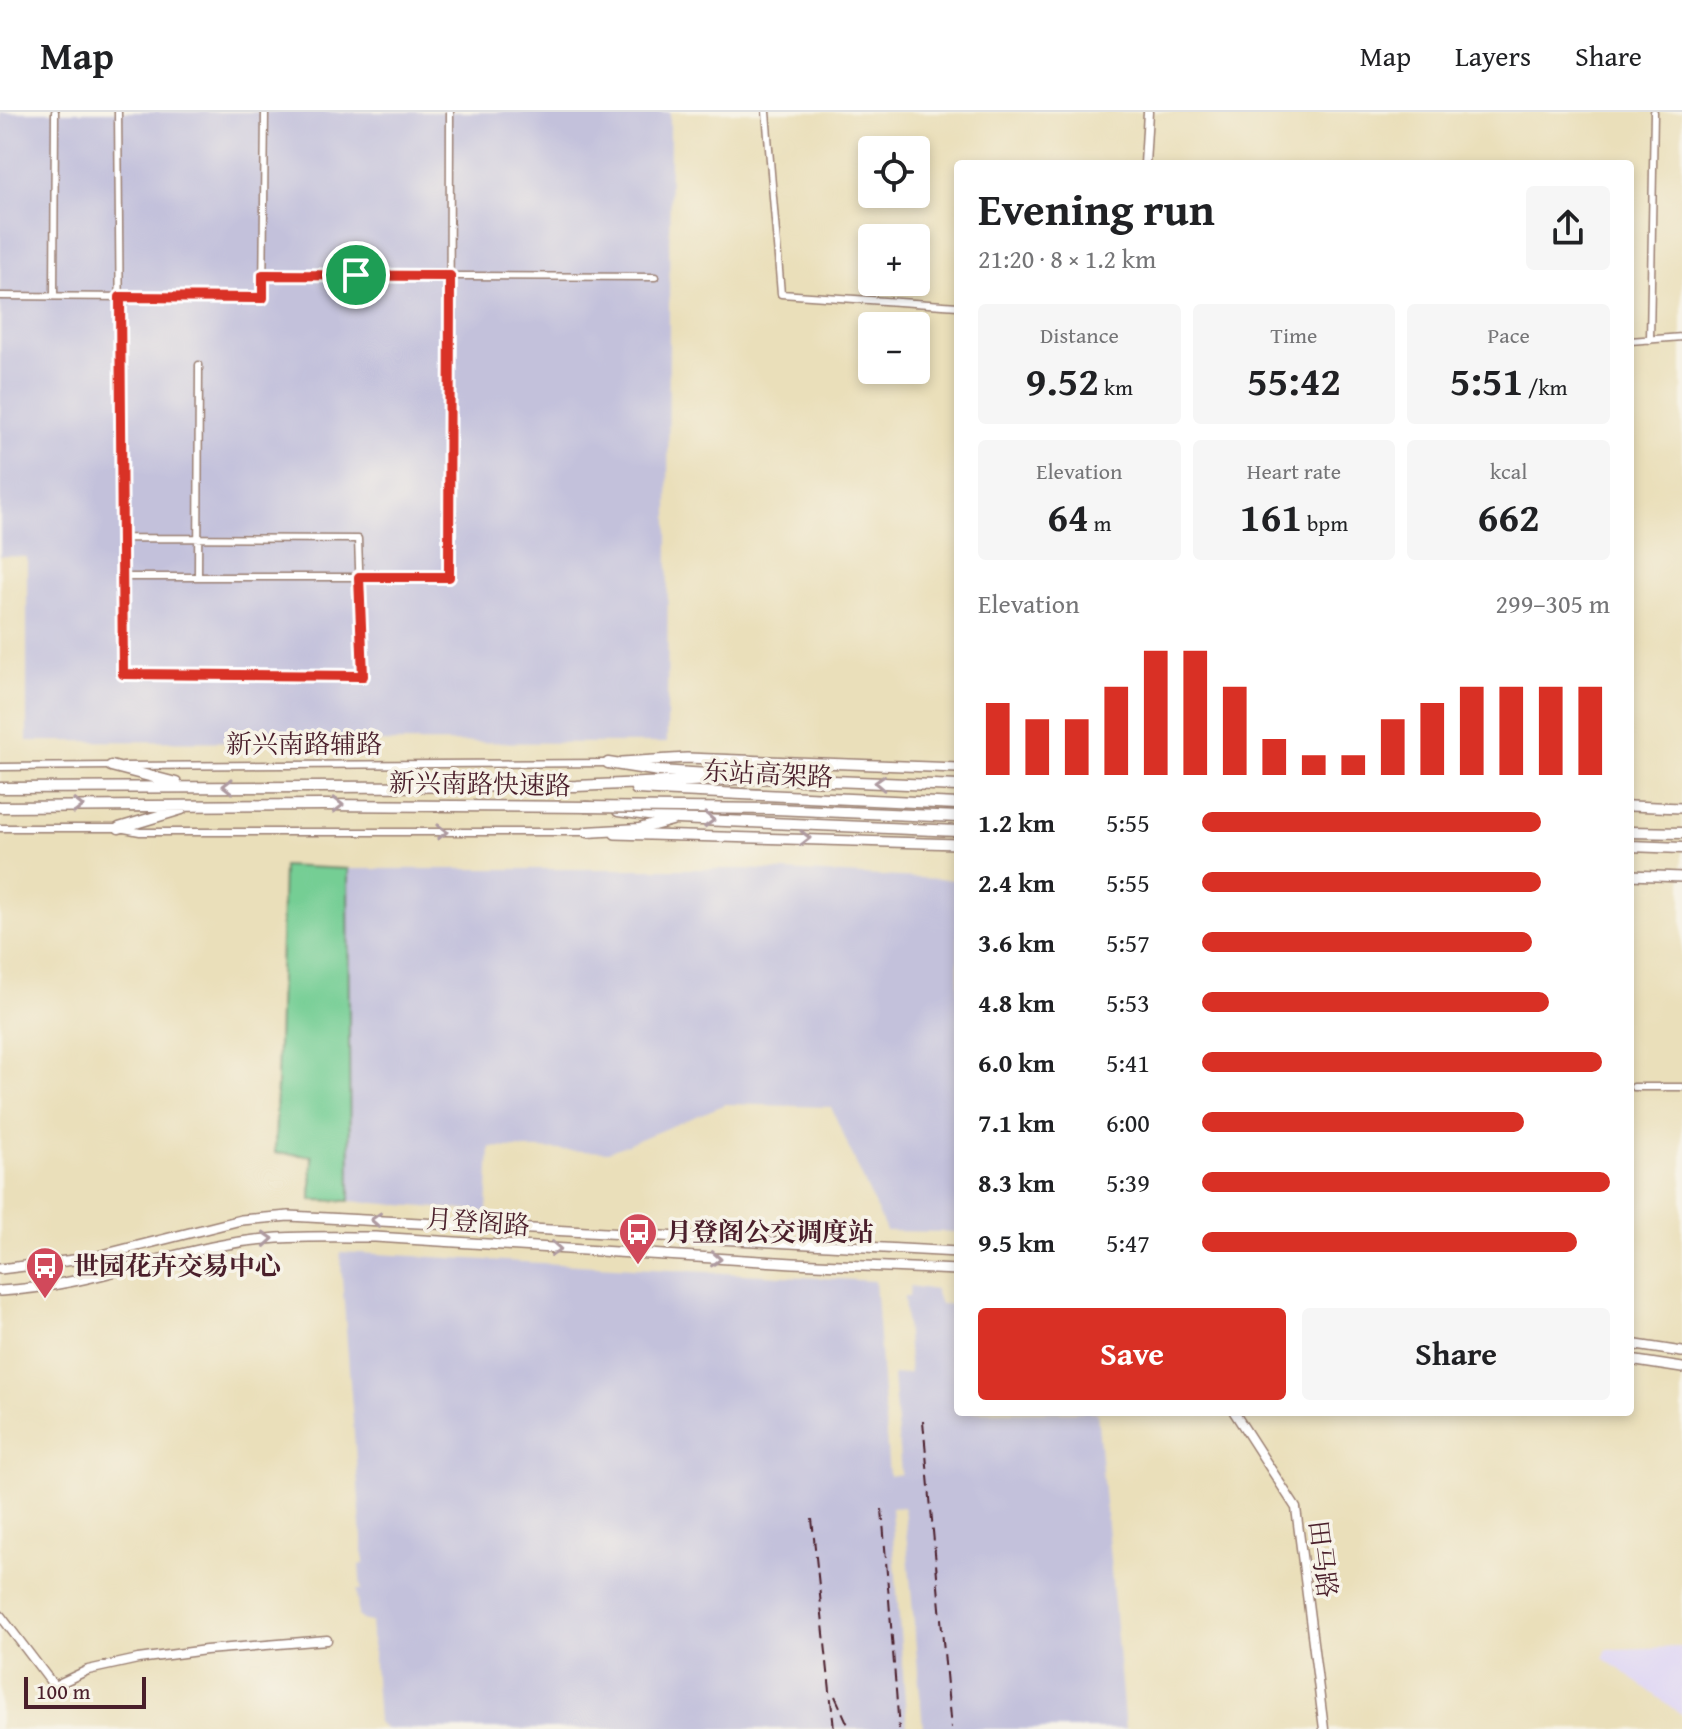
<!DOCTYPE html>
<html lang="en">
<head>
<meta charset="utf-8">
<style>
  body { margin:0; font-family:"Gentium Book Plus","Noto Serif SC",serif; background:#f6f6f6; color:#202124; height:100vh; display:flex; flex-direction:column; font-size:30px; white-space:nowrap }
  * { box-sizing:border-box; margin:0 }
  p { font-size:26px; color:#757577 }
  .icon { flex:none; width:44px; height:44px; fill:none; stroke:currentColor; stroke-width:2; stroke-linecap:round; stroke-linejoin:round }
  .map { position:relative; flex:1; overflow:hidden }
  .panel { position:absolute; left:954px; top:48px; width:680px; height:1256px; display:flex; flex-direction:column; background:#fff; border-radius:8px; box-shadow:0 4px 12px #0003 }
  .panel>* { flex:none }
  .buttons { position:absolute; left:858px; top:24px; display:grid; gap:16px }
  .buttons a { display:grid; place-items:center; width:72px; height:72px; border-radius:8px; background:#fff; box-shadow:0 4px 12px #0003; font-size:40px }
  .scale { position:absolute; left:24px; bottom:20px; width:122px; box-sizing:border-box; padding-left:8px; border:4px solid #4a1f2b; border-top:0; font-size:22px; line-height:28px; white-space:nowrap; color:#4a1f2b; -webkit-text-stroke:6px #f7f3e8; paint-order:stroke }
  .pin { position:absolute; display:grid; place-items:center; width:68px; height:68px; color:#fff; margin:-34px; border:4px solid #fff; border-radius:50%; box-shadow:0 2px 8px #0007 }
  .round { display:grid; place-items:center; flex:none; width:84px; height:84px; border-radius:8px; background:#f6f6f6 }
  .summary { display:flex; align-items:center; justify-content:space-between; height:136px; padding:0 24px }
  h1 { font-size:44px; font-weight:700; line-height:60px }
  .stats { display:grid; grid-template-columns:repeat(3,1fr); gap:12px; height:136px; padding:8px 24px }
  .stats div { display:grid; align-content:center; border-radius:8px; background:#f6f6f6; text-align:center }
  .stats b { font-size:40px; font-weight:700 }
  .stats small { font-size:22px; font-weight:400 }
  .stats p { font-size:22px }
  .chart { height:224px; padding:16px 24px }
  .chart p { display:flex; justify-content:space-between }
  .chart svg { width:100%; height:144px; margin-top:8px; stroke:#d93025; stroke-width:6 }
  .button { display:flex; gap:16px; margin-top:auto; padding:16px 24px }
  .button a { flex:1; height:92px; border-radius:8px; background:#d93025; color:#fff; font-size:32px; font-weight:700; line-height:92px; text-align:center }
  .button a+a { background:#f6f6f6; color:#202124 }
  ul { padding:0 24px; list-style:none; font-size:26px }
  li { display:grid; grid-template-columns:128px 96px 1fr; align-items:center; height:60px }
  li i { height:20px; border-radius:10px; background:#d93025 }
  header { display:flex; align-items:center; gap:48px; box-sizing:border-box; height:112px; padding:0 40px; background:#fff; border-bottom:2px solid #e0e0e0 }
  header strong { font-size:38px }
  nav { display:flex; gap:44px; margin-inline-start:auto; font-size:28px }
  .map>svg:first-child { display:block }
</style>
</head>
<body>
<header>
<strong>Map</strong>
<nav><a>Map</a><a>Layers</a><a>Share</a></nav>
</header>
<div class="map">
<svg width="1682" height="1617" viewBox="0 0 1682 1617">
  <rect width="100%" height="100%" fill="#f7f3e8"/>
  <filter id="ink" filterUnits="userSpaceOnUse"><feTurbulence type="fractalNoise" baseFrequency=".0125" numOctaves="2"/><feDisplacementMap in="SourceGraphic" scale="16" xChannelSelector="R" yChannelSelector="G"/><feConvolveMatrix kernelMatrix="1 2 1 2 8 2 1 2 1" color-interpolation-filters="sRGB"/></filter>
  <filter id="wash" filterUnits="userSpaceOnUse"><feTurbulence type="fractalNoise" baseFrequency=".006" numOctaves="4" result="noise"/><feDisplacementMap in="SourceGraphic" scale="32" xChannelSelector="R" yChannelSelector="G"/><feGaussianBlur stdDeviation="1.8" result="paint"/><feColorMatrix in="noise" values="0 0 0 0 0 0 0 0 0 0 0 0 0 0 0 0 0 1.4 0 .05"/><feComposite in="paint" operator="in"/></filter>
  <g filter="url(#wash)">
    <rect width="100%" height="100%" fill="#eadfba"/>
    <path fill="#ded5f5" d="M1682 1535V1603L1604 1546 1606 1537Z"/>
    <path fill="#c3c1db" d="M0 0H670L667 631 27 629V445L0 444Z
      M348 757H745L958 768V1120L886 1119 831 995 726 992 608 1040 490 1035 487 1100 350 1089Z
      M340 1140 875 1169 889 1364 901 1362 893 1263 910 1261 904 1185H909L910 1174 935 1178 940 1192 958 1193V1300H1097L1125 1617H923L904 1395 891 1396 907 1617H385L378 1610 371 1510 362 1508 358 1504 357 1478H361L359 1453 364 1452Z"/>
    <path fill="#74ce94" stroke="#5f7660" stroke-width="2" d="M283 754 348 757 350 1089 311 1088 312 1044 275 1041Z"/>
  </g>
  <g filter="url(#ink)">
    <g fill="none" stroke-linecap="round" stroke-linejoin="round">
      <g stroke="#9a7f72" stroke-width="9">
        <path id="minor" d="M118 0 123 562 363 564 358 427 122 426
          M766 0 781 182 958 194
          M263 163 655 165
          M0 184 263 186 265 0
          M54 184 55 0
          M1650 228 1654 0
          M1630 229 1682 225
          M122 465H449L450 0
          M198 465 199 253
          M123 654 608 651
          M0 655 112 654
          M0 716H119L140 720H587
          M1634 975H1682"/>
      </g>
      <g stroke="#9a7f72" stroke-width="11">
        <path id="tertiary" d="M1145 52 1148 0
          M1234 1300 1296 1396 1324 1617
          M0 1503 54 1574 88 1558 138 1547 206 1538 327 1528"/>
      </g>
      <g stroke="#9a7f72" stroke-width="12">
        <path id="secondary" d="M622 650 687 646 958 656
          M1630 694 1682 696
          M615 722 958 732
          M1630 763 1682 765
          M0 1157 90 1146 241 1108 289 1104 958 1140
          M0 1179C82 1175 149 1146 228 1132 276 1123 326 1125 375 1125L793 1151 958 1158
          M1630 1232 1682 1240
          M1630 1248 1682 1256"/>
      </g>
      <g stroke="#9a7f72" stroke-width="13">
        <path id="primary" d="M608 651 659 659 708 662
          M111 654 176 671
          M0 676 576 674 758 666 958 674
          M636 677 958 692
          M0 695 323 693 590 695
          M618 699 678 707 958 719
          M119 716 182 697
          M587 720 639 717 672 708
          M1630 720 1682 721
          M1630 734 1682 736"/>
      </g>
      <use href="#minor" stroke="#fff" stroke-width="6"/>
      <use href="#tertiary" stroke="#fff" stroke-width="8"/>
      <use href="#secondary" stroke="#fff" stroke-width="9"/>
      <use href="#primary" stroke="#fff" stroke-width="10"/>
      <path stroke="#4a1f2b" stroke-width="2" stroke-dasharray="12 6" stroke-linecap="butt" d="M923 1309 951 1617
        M882 1397 899 1617
        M812 1407 834 1617
        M835 1584 850 1617"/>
      <g stroke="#9a7f72" stroke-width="13" stroke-linecap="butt">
        <path id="primary-bridge" d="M584 695 775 697 958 705"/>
      </g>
      <use href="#primary-bridge" stroke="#fff" stroke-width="10"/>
    </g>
    <defs><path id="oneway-chevron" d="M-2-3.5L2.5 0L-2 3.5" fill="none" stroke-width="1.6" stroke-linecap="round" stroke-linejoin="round" transform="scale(2)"/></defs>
    <g stroke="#ae9aa0">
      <use href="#oneway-chevron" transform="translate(880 671) rotate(-178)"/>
      <use href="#oneway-chevron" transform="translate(228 674) rotate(-180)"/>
      <use href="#oneway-chevron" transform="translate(338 693) rotate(1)"/>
      <use href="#oneway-chevron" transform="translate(78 694)"/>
      <use href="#oneway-chevron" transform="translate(709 708) rotate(2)"/>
      <use href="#oneway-chevron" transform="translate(442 720)"/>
      <use href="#oneway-chevron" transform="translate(805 726) rotate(1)"/>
      <use href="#oneway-chevron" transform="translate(376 1108) rotate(-177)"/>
      <use href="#oneway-chevron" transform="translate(268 1127) rotate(-4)"/>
      <use href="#oneway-chevron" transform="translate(556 1137) rotate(4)"/>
      <use href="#oneway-chevron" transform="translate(716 1147) rotate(3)"/>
    </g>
  </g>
  <g fill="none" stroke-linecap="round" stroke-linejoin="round" filter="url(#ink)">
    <g stroke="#fff" stroke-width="16">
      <path id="route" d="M263 163 450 164 449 465H359L363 564 123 562 120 185 263 186Z"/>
    </g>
    <use href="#route" stroke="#d93025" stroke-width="10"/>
  </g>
  <defs>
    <g id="bus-pin" transform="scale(2)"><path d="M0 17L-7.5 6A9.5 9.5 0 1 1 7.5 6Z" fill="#d1495b" stroke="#f7f3e8"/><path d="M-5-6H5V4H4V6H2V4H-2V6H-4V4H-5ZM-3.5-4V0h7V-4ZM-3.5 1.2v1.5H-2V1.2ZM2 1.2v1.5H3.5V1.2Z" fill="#fff"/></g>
  </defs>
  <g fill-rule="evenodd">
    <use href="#bus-pin" x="638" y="1120"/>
    <use href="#bus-pin" x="45" y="1154"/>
  </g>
  <g text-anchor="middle" stroke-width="7" stroke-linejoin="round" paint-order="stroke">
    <g font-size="26" fill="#4a1f2b" stroke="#f7f3e8">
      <text x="304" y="641">新兴南路辅路</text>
      <text transform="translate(768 662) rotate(3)" y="9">东站高架路</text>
      <text transform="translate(480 672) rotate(1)" y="9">新兴南路快速路</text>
      <text transform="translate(478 1110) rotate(4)" y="9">月登阁路</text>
      <text transform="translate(1323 1447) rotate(83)" y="9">田马路</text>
    </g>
    <g font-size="26" font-weight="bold" fill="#4a1f2b" stroke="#f7f3e8" text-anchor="start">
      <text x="666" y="1129">月登阁公交调度站</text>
      <text x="73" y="1163">世园花卉交易中心</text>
    </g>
  </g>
</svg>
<div class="buttons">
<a><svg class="icon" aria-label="locate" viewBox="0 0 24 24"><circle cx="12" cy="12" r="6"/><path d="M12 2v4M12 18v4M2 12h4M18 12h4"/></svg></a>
<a>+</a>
<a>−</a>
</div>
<div class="scale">100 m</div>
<div class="pin" style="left:356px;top:163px;background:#1e9e55"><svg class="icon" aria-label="arrive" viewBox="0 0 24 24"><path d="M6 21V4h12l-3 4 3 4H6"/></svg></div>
<section class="panel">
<div class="summary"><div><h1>Evening run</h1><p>21:20 · 8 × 1.2 km</p></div><a class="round"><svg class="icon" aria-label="share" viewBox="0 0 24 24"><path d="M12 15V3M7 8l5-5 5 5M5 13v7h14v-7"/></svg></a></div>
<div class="stats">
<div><p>Distance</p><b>9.52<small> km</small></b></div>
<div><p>Time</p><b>55:42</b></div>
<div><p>Pace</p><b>5:51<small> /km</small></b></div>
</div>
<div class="stats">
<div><p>Elevation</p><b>64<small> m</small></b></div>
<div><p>Heart rate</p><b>161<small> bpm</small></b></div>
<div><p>kcal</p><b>662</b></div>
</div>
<div class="chart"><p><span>Elevation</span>299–305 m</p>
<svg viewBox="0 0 160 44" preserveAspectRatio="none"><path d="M5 44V22M15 44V27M25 44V27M35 44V17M45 44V6M55 44V6M65 44V17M75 44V33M85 44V38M95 44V38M105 44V27M115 44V22M125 44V17M135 44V17M145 44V17M155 44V17"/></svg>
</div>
<ul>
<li><b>1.2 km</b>5:55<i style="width:83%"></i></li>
<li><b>2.4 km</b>5:55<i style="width:83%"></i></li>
<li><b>3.6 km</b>5:57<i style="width:81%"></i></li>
<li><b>4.8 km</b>5:53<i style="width:85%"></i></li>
<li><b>6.0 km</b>5:41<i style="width:98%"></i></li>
<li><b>7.1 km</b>6:00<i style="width:79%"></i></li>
<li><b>8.3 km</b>5:39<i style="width:100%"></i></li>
<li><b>9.5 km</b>5:47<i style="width:92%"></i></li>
</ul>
<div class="button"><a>Save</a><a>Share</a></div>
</section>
</div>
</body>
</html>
